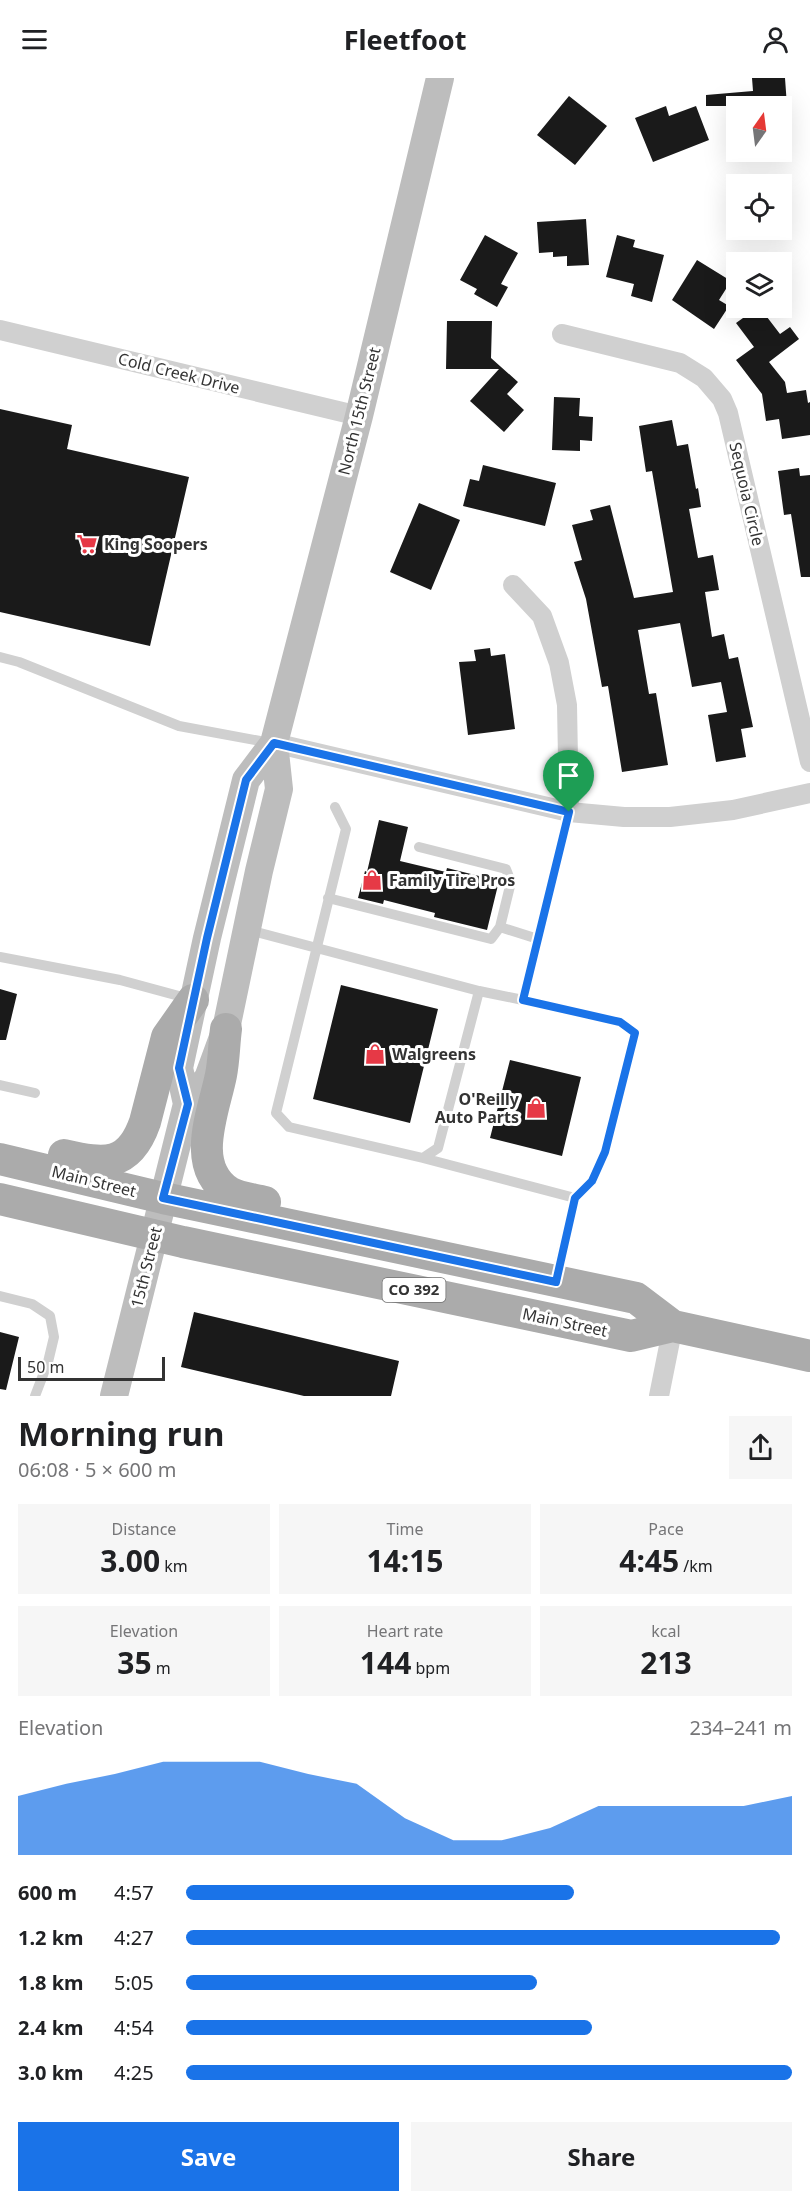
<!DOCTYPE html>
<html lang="en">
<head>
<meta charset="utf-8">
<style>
  body { margin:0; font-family:"Noto Sans",sans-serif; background:#f6f6f6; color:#202124; height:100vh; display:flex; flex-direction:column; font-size:22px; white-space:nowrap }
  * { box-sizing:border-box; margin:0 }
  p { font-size:20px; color:#757577 }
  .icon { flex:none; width:33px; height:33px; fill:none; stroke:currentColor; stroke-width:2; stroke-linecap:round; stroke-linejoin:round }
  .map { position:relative; height:1318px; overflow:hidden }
  .details { display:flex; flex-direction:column; background:#fff; flex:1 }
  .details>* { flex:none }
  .needle { width:39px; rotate:14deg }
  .controls { position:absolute; left:726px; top:18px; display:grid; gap:12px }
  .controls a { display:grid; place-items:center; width:66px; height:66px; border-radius:0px; background:#fff; box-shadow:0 6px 24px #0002; font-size:30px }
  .scale { position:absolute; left:18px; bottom:15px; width:147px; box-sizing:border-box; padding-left:6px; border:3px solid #333; border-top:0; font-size:16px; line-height:21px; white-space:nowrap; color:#333; -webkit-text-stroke:4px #fff; paint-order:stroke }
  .pin { position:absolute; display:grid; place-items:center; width:51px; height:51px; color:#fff; margin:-62px -26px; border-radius:50% 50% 50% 0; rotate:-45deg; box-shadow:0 0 6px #0007 }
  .pin .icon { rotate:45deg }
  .round { display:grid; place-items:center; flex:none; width:63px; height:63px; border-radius:0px; background:#f6f6f6 }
  .summary { display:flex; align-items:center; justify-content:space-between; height:102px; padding:0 18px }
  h1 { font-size:33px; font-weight:700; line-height:45px }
  .stats { display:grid; grid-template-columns:repeat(3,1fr); gap:9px; height:102px; padding:6px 18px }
  .stats div { display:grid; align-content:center; border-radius:0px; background:#f6f6f6; text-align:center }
  .stats b { font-size:30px; font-weight:700 }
  .stats small { font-size:16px; font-weight:400 }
  .stats p { font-size:16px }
  .chart { height:168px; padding:12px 18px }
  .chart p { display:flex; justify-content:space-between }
  .chart svg { width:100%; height:108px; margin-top:6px; fill:#1a73e8; opacity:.7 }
  .button { display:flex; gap:12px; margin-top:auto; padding:12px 18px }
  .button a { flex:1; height:69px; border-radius:0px; background:#1a73e8; color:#fff; font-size:24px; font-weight:700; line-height:69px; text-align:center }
  .button a+a { background:#f6f6f6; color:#202124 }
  ul { padding:0 18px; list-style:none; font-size:20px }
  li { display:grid; grid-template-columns:96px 72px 1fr; align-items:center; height:45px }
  li i { height:15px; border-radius:8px; background:#1a73e8 }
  header { display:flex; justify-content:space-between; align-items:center; height:78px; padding:0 18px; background:#fff; font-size:27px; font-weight:700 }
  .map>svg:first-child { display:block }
</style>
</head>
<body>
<header><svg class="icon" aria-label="menu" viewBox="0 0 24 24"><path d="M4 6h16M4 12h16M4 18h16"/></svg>Fleetfoot<svg class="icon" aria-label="person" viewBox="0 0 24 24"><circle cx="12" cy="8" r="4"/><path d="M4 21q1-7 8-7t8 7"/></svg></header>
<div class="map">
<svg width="810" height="1318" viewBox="0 0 810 1318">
  <rect width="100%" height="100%" fill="#fff"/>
  <path fill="#1a1a1a" d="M752 0H785L787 28H706V17L753 13Z
    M569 18 607 48 575 87 537 57Z
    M666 28 669 38 696 28 709 62 653 84 635 40Z
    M586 141 589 187 567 188V178L553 179V174L539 175 537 144Z
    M485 157 518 175 501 206 508 209 497 229 474 216 477 211 460 202Z
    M617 157 635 162 633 169 664 177 652 224 631 218 634 206 606 199Z
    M697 182 731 203 719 222 729 228 714 251 672 222Z
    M757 230H760L780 256 790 249 799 261 769 284 785 304 787 315 806 312 808 325 810 324V357L782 361 779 341 766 343 762 316 736 282 754 269 736 245Z
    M447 243H492L491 280 518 304 507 316 524 332 504 354 470 323 499 291H446Z
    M554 319 580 320 579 338 593 339 592 363 580 362V373L552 372Z
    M0 331 72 347 67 371 189 399 150 568 0 534Z
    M672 342 677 368 688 366 696 411 698 410 701 429 689 431 698 480 713 477 719 512 705 514 712 559 724 556 729 581 738 579 753 649 741 651 746 679 716 684 708 637 727 634 721 604 692 609 680 545 638 552 649 616 656 615 668 687 622 694 608 608 602 609 586 521 574 484 582 482 572 447 593 442 590 432 610 427 634 520 673 514 652 393 646 394 639 348Z
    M483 387 556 405 545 448 463 428 470 401 479 403Z
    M799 390 800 398 810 397V499H801L791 436 784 437 778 393Z
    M419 425 460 442 431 512 390 494Z
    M490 570 491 578 505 576 515 651 468 657 459 584 476 583 474 572Z
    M379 742 408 749 400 783 446 794 447 790 499 803 487 852 434 839 435 835 384 822 383 826 358 820 365 793 367 794Z
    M341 907 438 931 410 1045 313 1021Z
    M0 911 17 916 6 962H0Z
    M510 982 581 999 562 1078 490 1060Z
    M194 1234 399 1283 391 1318H304L181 1289Z
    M0 1254 19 1259 6 1312 0 1311Z"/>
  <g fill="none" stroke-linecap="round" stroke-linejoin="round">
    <path stroke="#d0d0d0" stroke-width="10" d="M0 579 19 584 179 648 271 665
      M335 729 346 751 276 1035 289 1049 423 1080 438 1070 479 913
      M419 769 506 791 511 804 500 849 538 861
      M328 820 491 861 500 849
      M249 852 479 913 523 922 569 734
      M0 879 120 902 190 921
      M523 922 620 944 635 955 605 1074 592 1103 575 1120
      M0 1007 35 1015
      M423 1080 575 1120 556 1200
      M0 1218 32 1226 50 1238 54 1259 48 1284 35 1318"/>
    <path stroke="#d0d0d0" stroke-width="20" d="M0 252 359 338
      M562 256 680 285 704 300 722 321 728 335 810 684
      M513 507 542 538 559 585 567 627 569 734
      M274 665 569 734 624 739H670L733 732 810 715
      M659 1318 673 1248"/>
    <path stroke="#bdbdbd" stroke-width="28" d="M187 1026 179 990 207 860 246 702 274 665
      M114 1318 187 1026 208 1000 226 951 259 793 279 711 274 665 359 338 440 0"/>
    <path stroke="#ababab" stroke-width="32" d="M226 951C224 966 224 982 221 997 214 1033 189 1088 229 1114 239 1120 253 1121 265 1124
      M64 1077C104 1086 129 1090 145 1044L167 959 193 922
      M0 1081 163 1120 636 1220 673 1248 810 1278
      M0 1121 183 1164 631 1258 673 1248"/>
  </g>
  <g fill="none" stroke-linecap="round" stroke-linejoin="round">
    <g stroke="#fff" stroke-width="12">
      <path id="route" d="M274 665 569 734 523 922 620 944 635 955 605 1074 592 1103 575 1120 556 1204 163 1120 188 1026 179 990 207 860 246 702Z"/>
    </g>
    <use href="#route" stroke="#1a73e8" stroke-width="8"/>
  </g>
  <defs>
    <g id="supermarket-bare" transform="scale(1.62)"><path d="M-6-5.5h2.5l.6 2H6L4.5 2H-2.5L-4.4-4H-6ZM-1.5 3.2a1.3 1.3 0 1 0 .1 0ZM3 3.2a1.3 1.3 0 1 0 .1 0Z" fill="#e63946" stroke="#fff" stroke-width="2.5" paint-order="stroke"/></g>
    <g id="shop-bare" transform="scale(1.62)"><path d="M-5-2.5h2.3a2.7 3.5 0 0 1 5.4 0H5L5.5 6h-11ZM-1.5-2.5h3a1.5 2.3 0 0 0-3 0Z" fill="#e63946" stroke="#fff" stroke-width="2.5" paint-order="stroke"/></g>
  </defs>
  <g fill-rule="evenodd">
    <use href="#supermarket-bare" x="87" y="466"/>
    <use href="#shop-bare" x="372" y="802"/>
    <use href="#shop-bare" x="375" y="976"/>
    <use href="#shop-bare" x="536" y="1030"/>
  </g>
  <g text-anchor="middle" stroke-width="6" stroke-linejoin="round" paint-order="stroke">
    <rect fill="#fff" stroke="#707070" stroke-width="1.5" x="382.5" y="1200" width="63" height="24" rx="4.5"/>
    <g font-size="15" font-weight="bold" fill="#333">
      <text x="414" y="1217">CO 392</text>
    </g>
    <g font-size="16" fill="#333" stroke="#fff">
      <text transform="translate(179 295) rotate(14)" y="6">Cold Creek Drive</text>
      <text transform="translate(359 333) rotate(-76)" y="6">North 15th Street</text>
      <text transform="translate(747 416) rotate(77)" y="6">Sequoia Circle</text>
      <text transform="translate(94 1103) rotate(14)" y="6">Main Street</text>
      <text transform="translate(146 1189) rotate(-76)" y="6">15th Street</text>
      <text transform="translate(565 1244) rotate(12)" y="6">Main Street</text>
    </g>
    <g font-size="16" font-weight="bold" fill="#333" stroke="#fff" text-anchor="start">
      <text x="104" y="472">King Soopers</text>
      <text x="389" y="808">Family Tire Pros</text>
      <text x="392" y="982">Walgreens</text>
      <text x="519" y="1027" text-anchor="end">O'Reilly<tspan x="519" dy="18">Auto Parts</tspan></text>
    </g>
  </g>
</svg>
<div class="controls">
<a><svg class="needle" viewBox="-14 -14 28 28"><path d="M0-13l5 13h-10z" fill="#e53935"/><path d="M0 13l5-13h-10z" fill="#757577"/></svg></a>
<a><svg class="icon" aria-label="locate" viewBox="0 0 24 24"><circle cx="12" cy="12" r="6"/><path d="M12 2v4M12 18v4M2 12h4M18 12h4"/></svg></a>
<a><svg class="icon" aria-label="layers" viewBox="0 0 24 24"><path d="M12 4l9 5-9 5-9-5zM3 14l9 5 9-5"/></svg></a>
</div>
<div class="scale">50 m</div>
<div class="pin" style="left:569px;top:734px;background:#1e9e55"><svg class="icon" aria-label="arrive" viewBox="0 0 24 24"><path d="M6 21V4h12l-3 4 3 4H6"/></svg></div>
</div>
<section class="details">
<div class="summary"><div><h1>Morning run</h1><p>06:08 · 5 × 600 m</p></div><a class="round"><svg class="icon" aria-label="share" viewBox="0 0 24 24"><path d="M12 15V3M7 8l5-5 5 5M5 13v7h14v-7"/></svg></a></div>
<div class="stats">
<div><p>Distance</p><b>3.00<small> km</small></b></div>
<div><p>Time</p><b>14:15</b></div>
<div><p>Pace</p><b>4:45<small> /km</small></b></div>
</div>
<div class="stats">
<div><p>Elevation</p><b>35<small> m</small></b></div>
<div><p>Heart rate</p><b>144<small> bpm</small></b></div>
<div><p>kcal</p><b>213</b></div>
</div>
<div class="chart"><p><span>Elevation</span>234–241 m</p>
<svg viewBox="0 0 160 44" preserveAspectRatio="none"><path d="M0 44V20L10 15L20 11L30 6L40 6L50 6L60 11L70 15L80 29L90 38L100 38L110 33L120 24L130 24L140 24L150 24L160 20V44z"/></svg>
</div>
<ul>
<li><b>600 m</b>4:57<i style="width:64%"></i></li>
<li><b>1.2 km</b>4:27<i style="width:98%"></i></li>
<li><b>1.8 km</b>5:05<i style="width:58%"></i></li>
<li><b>2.4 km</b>4:54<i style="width:67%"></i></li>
<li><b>3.0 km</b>4:25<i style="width:100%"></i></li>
</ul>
<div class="button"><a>Save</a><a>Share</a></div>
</section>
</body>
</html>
